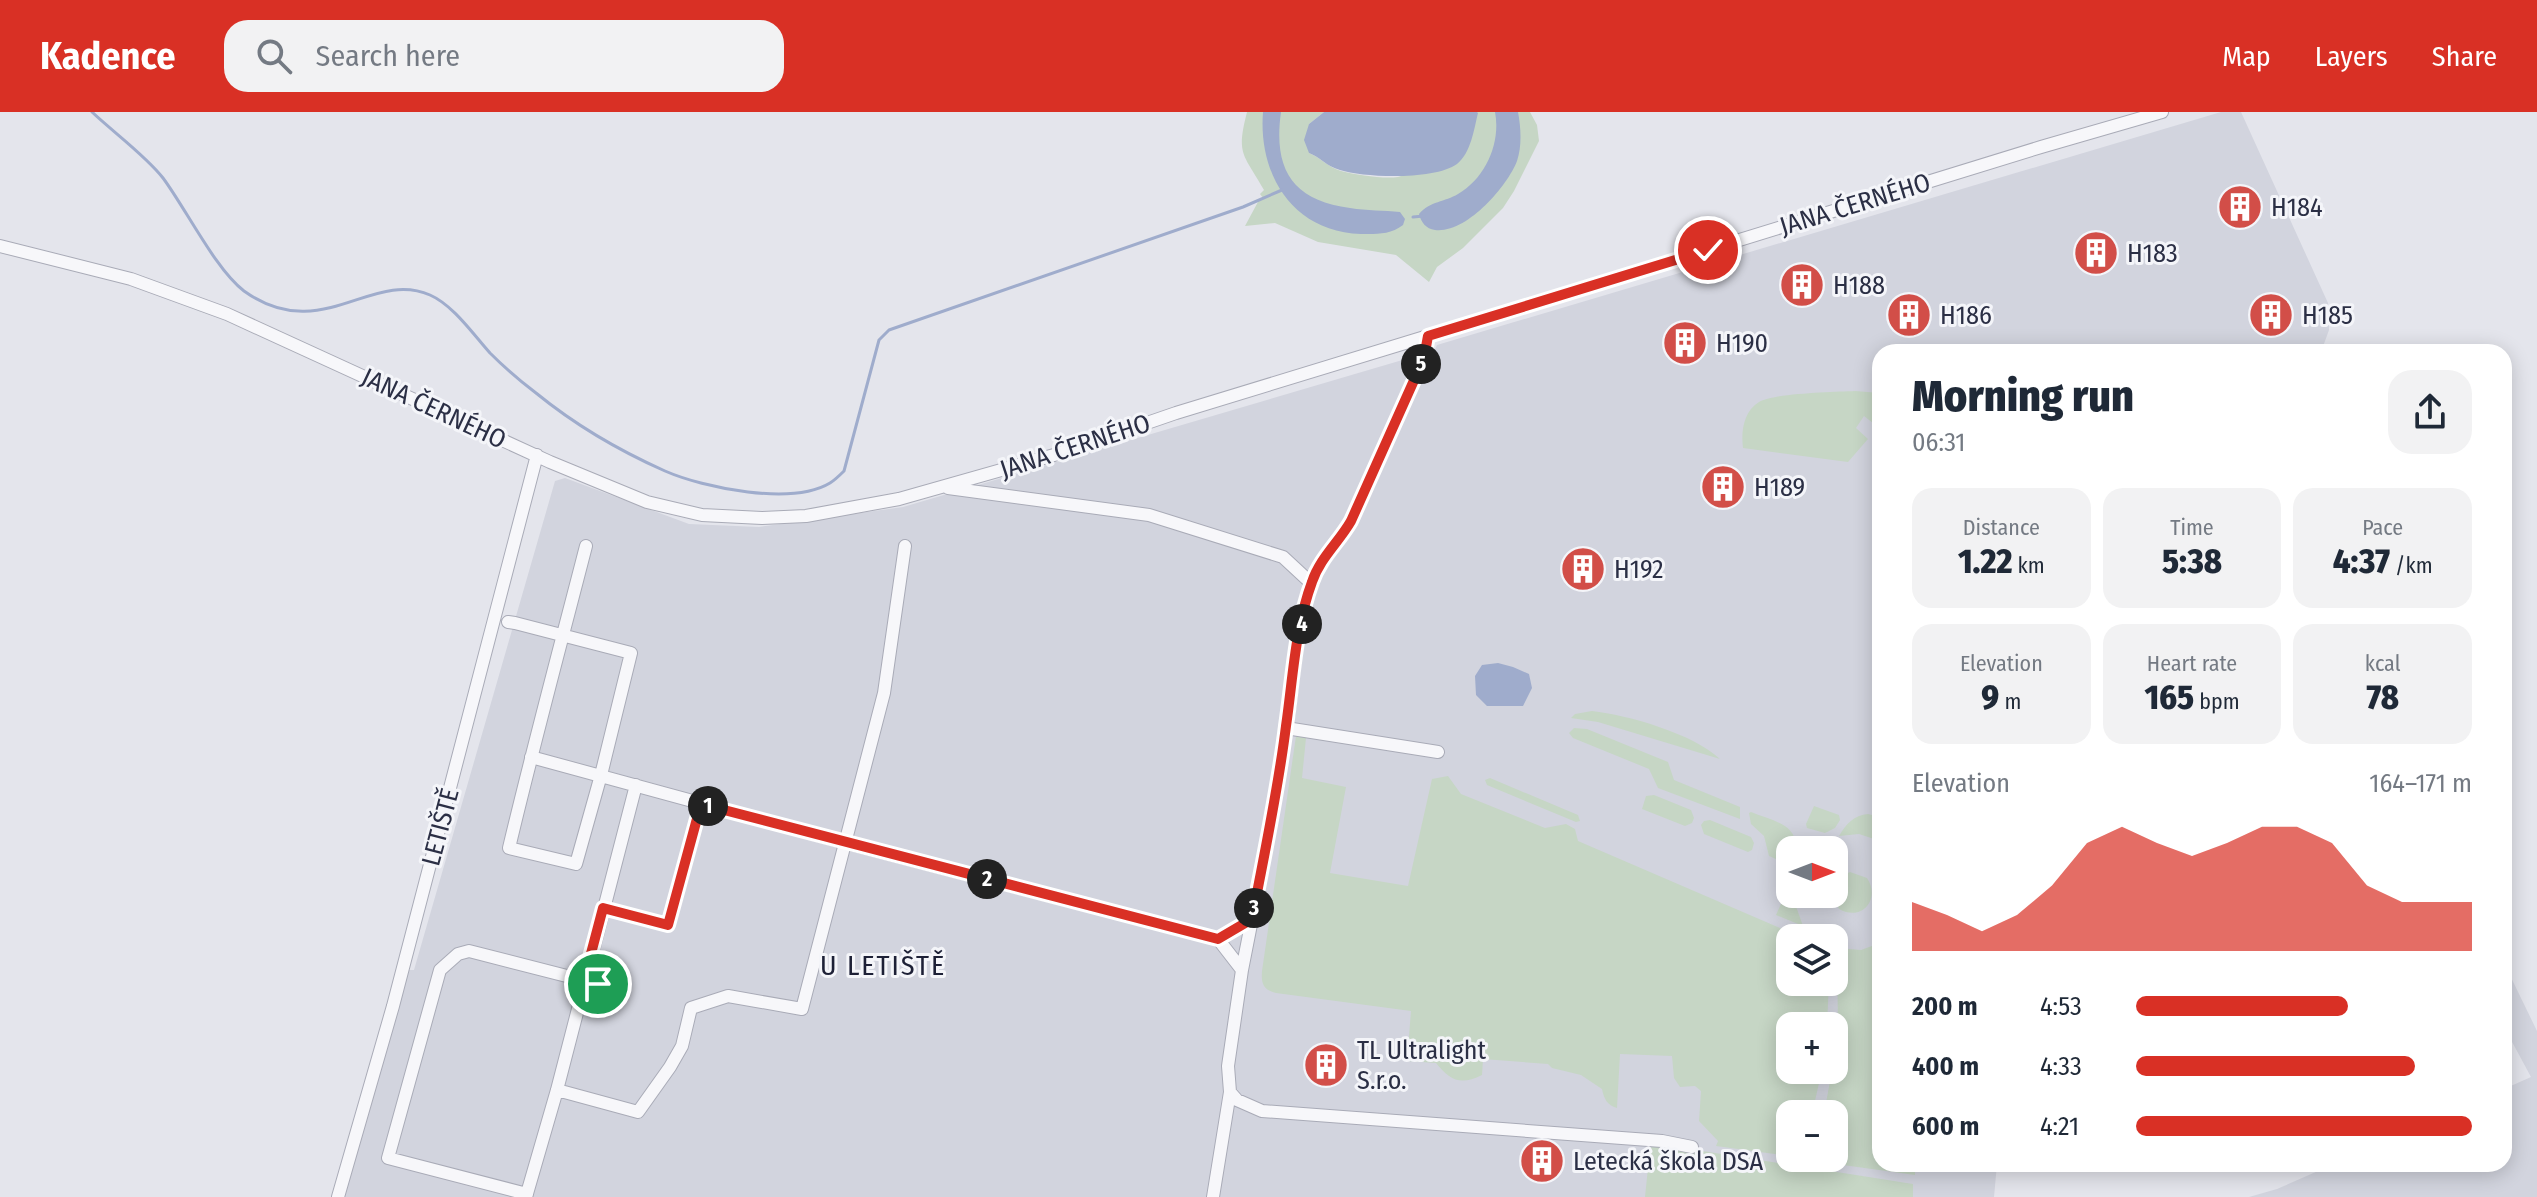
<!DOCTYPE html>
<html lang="en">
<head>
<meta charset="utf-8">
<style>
  body { margin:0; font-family:"Fira Sans Condensed",sans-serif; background:#f2f2f3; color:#1f2937; height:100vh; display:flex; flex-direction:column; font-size:30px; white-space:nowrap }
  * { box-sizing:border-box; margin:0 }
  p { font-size:26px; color:#747a83 }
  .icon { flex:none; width:44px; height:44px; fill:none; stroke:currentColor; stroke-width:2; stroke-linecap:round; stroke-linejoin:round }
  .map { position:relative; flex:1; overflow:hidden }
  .details { position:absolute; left:1872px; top:232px; width:640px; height:828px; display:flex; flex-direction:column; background:#fff; border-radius:24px; box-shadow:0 4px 20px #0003 }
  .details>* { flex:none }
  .needle { width:52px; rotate:90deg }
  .buttons { position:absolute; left:1776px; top:724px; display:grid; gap:16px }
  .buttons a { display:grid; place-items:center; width:72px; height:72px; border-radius:16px; background:#fff; box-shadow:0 4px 20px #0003; font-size:40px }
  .pin { position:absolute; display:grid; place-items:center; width:68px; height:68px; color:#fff; margin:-34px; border:4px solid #fff; border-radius:50%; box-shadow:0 2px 8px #0007 }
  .km { position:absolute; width:40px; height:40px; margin:-20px; border-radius:50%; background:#222; color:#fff; font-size:22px; line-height:40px; text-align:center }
  .round { display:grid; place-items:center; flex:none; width:84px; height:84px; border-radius:24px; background:#f2f2f3 }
  .summary { display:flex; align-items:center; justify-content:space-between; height:136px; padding:0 40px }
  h1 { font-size:44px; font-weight:800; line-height:60px }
  .stats { display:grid; grid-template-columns:repeat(3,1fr); gap:12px; height:136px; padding:8px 40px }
  .stats div { display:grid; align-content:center; border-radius:20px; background:#f2f2f3; text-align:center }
  .stats b { font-size:34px; font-weight:800 }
  .stats small { font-size:22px; font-weight:400 }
  .stats p { font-size:22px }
  .chart { height:224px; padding:16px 40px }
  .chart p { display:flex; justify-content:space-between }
  .chart svg { width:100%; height:144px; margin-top:8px; fill:#d93025; opacity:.7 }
  ul { padding:0 40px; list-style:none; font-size:26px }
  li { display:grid; grid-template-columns:128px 96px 1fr; align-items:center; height:60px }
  li i { height:20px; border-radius:10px; background:#d93025 }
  header { display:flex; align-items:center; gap:48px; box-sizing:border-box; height:112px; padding:0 40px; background:#d93025; color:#fff }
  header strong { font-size:38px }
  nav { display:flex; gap:44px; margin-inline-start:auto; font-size:28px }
  .search { width:560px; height:72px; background:#f2f2f3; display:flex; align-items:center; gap:20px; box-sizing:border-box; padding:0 28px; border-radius:24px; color:#747a83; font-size:30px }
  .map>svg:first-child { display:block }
</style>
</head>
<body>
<header>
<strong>Kadence</strong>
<div class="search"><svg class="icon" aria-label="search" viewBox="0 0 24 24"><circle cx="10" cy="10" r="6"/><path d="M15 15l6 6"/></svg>Search here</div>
<nav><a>Map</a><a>Layers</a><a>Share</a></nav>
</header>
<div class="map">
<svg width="2537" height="1085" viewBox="0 0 2537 1085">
  <rect width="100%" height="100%" fill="#e4e5ec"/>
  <path fill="#d2d4de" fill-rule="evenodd" d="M2221 0H2241L2328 191 2329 218 2321 240H1880V1052H1997L1994 1085H344L408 858H414L555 369 565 366 689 412 759 415 903 395 1416 244 1430 248 1437 233ZM1790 738H1834V782H1790ZM1790 826H1834V870H1790ZM1790 914H1834V958H1790ZM1790 1002H1834V1046H1790Z
    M2504 851 2537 919V1085H2249L2277 1077 2334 1052H2504V977L2531 965 2504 915Z"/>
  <path fill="#c6d6c5" d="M1247 0H1324L1309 12V41C1321 46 1328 55 1341 59 1357 63 1383 67 1398 65 1409 63 1460 25 1473 16L1477 0H1530L1537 13 1539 29 1514 79 1503 96 1463 136 1437 155 1429 170 1396 143 1318 130 1275 111 1245 114 1259 88 1263 86 1260 82 1264 78C1243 41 1236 43 1247 0Z
    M1855 279 1880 281V312L1878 315 1864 304 1856 316 1868 327 1848 350 1743 336C1741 320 1743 300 1759 290 1775 281 1834 280 1855 279Z
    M1592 599C1628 603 1694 622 1720 647L1598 610 1571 606 1575 602Z
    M1574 616 1587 617 1668 650 1674 668 1740 695V707L1658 676 1649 657 1573 626 1569 621Z
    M1296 624 1306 626 1302 666 1346 675 1330 761 1408 774 1432 667 1448 664 1461 682 1545 716 1566 712 1575 717 1578 729 1803 826H1790V870H1829L1827 914H1790V958H1822L1812 1002H1790V1044L1716 1034 1718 1029 1699 1009 1701 979 1695 974 1680 975 1674 966 1672 944 1620 942 1617 996C1607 993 1604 987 1602 977L1581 963 1552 956 1548 952 1483 947 1482 963C1460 974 1450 968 1436 951L1407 949 1411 899 1276 881C1263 878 1261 871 1262 859Z
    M1490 666 1578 703 1580 709 1576 710 1487 673 1485 668Z
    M1654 683 1691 698 1694 706 1692 711 1685 714 1642 697 1646 684Z
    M1814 694 1839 703 1840 708 1835 716 1825 721 1807 716 1806 712Z
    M1751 700C1770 708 1800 712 1795 738H1790V745L1778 748 1769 744 1764 724 1751 712 1749 701Z
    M1868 702 1880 705V729L1859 722 1839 724C1846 712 1854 703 1868 702Z
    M1710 708 1751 725 1754 731 1752 738 1748 740 1704 722 1701 713 1704 709Z
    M1850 760 1867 766C1881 787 1862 810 1839 797L1831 782H1834L1835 768Z
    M1787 783 1793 786 1803 814 1776 803 1784 785Z
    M1880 831V1052H1915V1063L1807 1048 1834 1046V1002H1824L1832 958H1834L1838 919 1837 836 1861 838Z
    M1658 1032 1913 1072V1085H1645L1650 1036Z"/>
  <path fill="#9faccc" d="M1263 0H1281C1273 57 1292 88 1350 96 1367 99 1384 98 1400 100L1405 107 1403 113C1390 123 1376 122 1361 122 1293 120 1258 63 1263 0Z
    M1324 0H1477L1478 1C1474 17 1471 41 1457 52 1435 68 1365 66 1340 58 1326 54 1320 45 1309 41L1304 28 1309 12Z
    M1495 0H1518C1521 16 1522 34 1517 49 1507 75 1466 122 1435 118 1426 117 1421 110 1419 102 1430 89 1445 90 1458 82 1486 66 1501 30 1495 0Z
    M1498 551 1513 555 1529 562 1532 576 1523 594H1487L1476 583 1475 564 1482 553Z"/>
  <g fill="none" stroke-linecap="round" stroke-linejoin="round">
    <path stroke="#9faccc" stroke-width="3" d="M92 0C113 20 146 44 163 66 186 97 216 158 244 179 321 234 371 157 430 183 453 193 473 222 490 241 504 255 520 269 536 281 574 312 620 339 665 359 704 376 792 394 830 371 835 368 840 363 844 359L879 228 889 218 1243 95 1282 78
      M1413 105 1424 104"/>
    <g stroke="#a9abb7" stroke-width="14">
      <path id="minor" d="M0 134 131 167 227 202 550 350 647 390 702 403 762 406 806 404 899 387 1054 343 1176 301 1428 224 2041 35 2162 0
        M948 376 1149 403 1283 445 1311 471
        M508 510 515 511 631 541 601 663 576 752 509 736C533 635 560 535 586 434
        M1286 616 1438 640
        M531 645 847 731 1218 827 1242 858 1228 954 1230 980 1213 1085
        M603 796 668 813 701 692
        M1218 827 1252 807
        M1242 858C1258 778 1273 699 1286 619 1294 569 1294 517 1312 469 1321 446 1339 431 1351 409L1424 246 1428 224
        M557 978 638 1000 670 955 682 934 691 896 728 884 802 897 884 581 905 434
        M1230 980 1237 988 1262 999 1662 1029 1692 1035
        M527 1082 388 1046 440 858 458 842 469 839 598 872
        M338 1085 393 894 537 343
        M526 1085 557 978 636 673"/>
    </g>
    <use href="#minor" stroke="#f7f7fa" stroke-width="12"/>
  </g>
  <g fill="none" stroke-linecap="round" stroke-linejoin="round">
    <g stroke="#fff" stroke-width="16">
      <path id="route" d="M598 872 584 868 603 796 668 813 701 692 1218 827 1252 807C1264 743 1278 679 1286 614 1293 566 1295 516 1312 470 1320 446 1339 430 1351 409L1424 246 1428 224 1708 138"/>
    </g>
    <use href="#route" stroke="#d93025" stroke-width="10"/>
  </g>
  <defs>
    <g id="building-disc" transform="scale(2.3)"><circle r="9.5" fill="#d24e48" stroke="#f4f5f9"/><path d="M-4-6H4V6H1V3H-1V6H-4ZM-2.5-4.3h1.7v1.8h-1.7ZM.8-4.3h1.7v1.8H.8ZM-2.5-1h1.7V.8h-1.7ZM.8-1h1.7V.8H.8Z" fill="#fff"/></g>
  </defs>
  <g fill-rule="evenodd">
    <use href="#building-disc" x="2240" y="95"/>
    <use href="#building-disc" x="2096" y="141"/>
    <use href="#building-disc" x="1802" y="173"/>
    <use href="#building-disc" x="1909" y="203"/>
    <use href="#building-disc" x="2271" y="203"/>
    <use href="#building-disc" x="1685" y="231"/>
    <use href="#building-disc" x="1723" y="375"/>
    <use href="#building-disc" x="1583" y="457"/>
    <use href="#building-disc" x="1326" y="953"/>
    <use href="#building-disc" x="1542" y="1049"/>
  </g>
  <g text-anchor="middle" stroke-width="6" stroke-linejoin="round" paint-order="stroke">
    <g font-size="26" fill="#2b2f45" stroke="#f4f5f9">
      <text transform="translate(1855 92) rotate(-17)" y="9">JANA ČERNÉHO</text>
      <text transform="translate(434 296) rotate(25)" y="9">JANA ČERNÉHO</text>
      <text transform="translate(1075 334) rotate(-18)" y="9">JANA ČERNÉHO</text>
      <text transform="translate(440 715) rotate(-75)" y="9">LETIŠTĚ</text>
    </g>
    <g font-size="26" fill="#2b2f45" stroke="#f4f5f9" text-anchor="start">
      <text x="2271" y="104">H184</text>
      <text x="2127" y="150">H183</text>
      <text x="1833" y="182">H188</text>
      <text x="1940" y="212">H186</text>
      <text x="2302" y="212">H185</text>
      <text x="1716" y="240">H190</text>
      <text x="1754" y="384">H189</text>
      <text x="1614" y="466">H192</text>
      <text x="1357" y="947">TL Ultralight<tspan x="1357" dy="30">S.r.o.</tspan></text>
      <text x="1573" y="1058">Letecká škola DSA</text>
    </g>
    <g font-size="28" letter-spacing="2" fill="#1d2036" stroke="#f4f5f9">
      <text x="883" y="863">U LETIŠTĚ</text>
    </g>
  </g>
</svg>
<div class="buttons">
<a><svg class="needle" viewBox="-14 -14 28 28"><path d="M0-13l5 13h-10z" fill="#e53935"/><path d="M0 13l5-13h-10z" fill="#747a83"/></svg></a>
<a><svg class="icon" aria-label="layers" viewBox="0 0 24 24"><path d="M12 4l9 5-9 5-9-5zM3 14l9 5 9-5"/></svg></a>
<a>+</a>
<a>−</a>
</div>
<div class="pin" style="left:598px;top:872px;background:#1e9e55"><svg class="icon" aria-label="arrive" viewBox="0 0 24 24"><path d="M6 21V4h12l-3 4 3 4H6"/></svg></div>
<div class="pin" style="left:1708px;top:138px;background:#d93025"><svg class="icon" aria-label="check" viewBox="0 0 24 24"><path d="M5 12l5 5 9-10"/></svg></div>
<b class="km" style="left:708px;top:694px">1</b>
<b class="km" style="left:987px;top:767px">2</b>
<b class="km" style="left:1254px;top:796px">3</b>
<b class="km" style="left:1302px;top:512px">4</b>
<b class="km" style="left:1421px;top:252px">5</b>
<section class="details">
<div class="summary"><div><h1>Morning run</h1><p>06:31</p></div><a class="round"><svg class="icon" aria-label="share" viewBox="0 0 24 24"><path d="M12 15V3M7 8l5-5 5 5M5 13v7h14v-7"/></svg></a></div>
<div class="stats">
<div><p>Distance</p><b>1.22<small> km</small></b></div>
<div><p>Time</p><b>5:38</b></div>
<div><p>Pace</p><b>4:37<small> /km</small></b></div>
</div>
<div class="stats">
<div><p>Elevation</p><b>9<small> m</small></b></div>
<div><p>Heart rate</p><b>165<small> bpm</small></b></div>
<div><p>kcal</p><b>78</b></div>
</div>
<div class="chart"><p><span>Elevation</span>164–171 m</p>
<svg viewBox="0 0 160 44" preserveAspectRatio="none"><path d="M0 44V29L10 33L20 38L30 33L40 24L50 11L60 6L70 11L80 15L90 11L100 6L110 6L120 11L130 24L140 29L150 29L160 29V44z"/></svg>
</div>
<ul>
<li><b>200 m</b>4:53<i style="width:63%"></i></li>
<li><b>400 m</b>4:33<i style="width:83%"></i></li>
<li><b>600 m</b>4:21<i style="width:100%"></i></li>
</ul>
</section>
</div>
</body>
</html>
